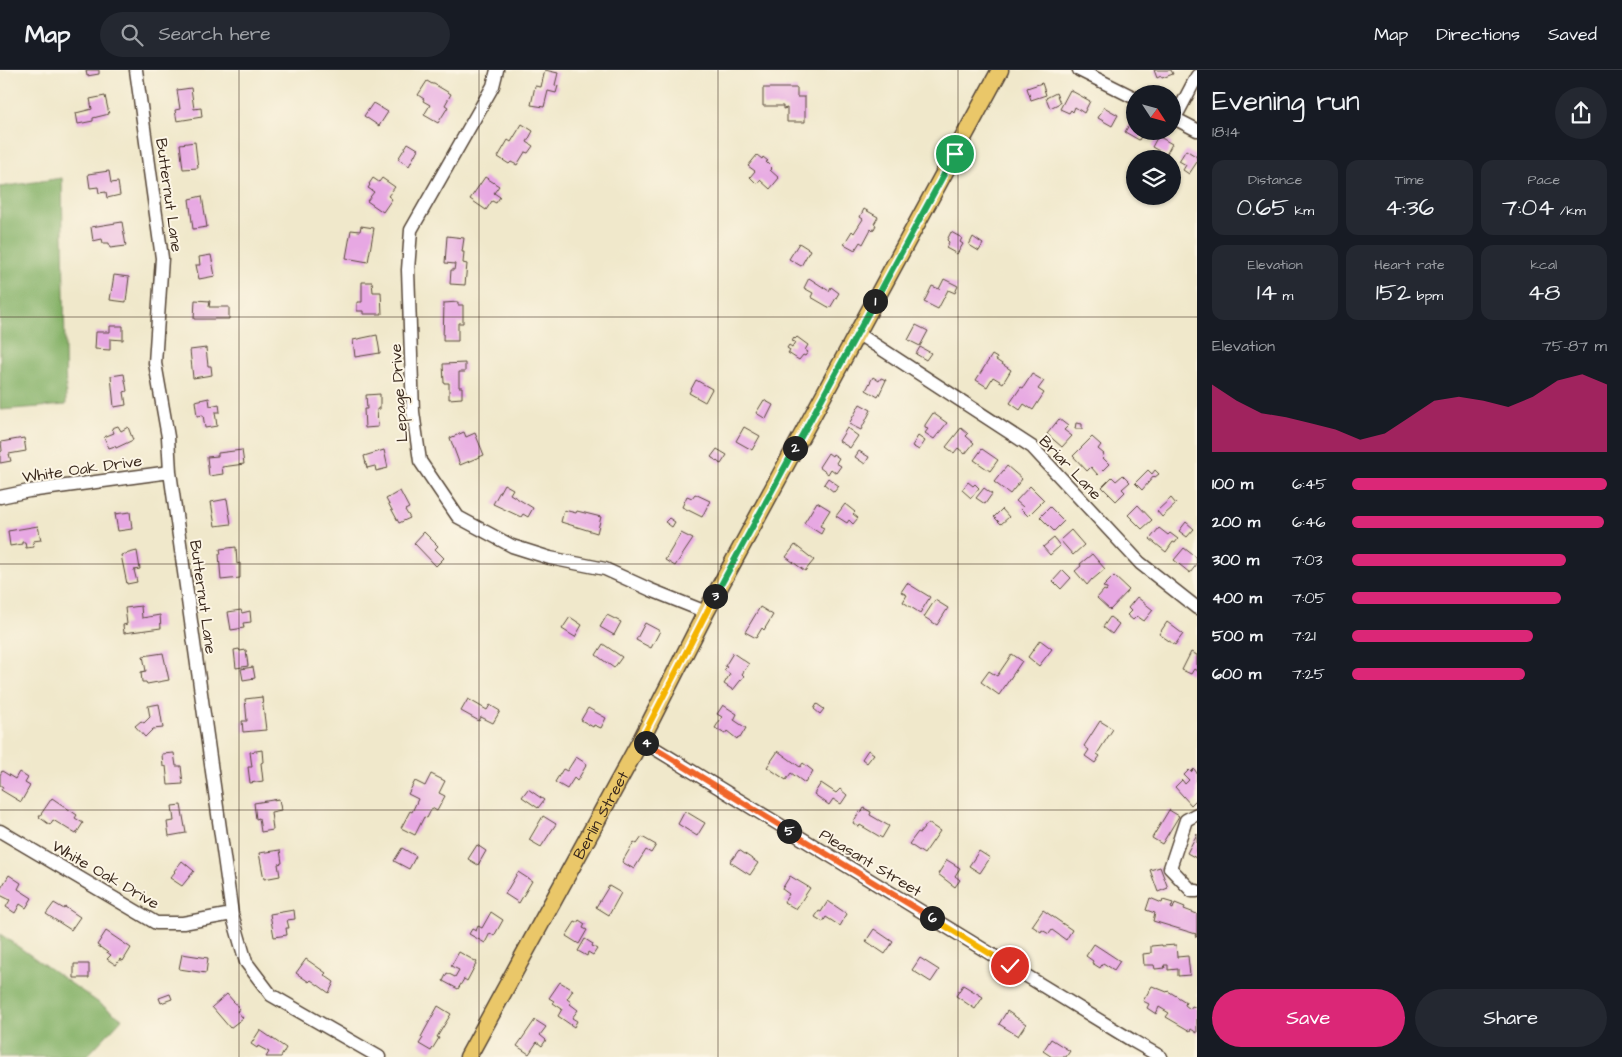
<!DOCTYPE html>
<html lang="en">
<head>
<meta charset="utf-8">
<style>
  body { margin:0; font-family:"Architects Daughter",sans-serif; background:#242831; color:#f1f3f6; height:100vh; display:flex; flex-direction:column; font-size:19px; white-space:nowrap }
  * { box-sizing:border-box; margin:0 }
  p { font-size:16px; color:#9ea1a6 }
  .icon { flex:none; width:28px; height:28px; fill:none; stroke:currentColor; stroke-width:2; stroke-linecap:round; stroke-linejoin:round }
  .map { position:relative; flex:1; overflow:hidden }
  .side { display:flex; flex-direction:column; background:#171b24; width:425px }
  .side>* { flex:none }
  .needle { width:32px; rotate:126deg }
  .tools { position:absolute; left:1126px; top:15px; display:grid; gap:10px }
  .tools a { display:grid; place-items:center; width:55px; height:55px; border-radius:50%; background:#171b24; box-shadow:0 1px 4px #0004; font-size:25px }
  .pin { position:absolute; display:grid; place-items:center; width:42px; height:42px; color:#fff; margin:-21px; border:2px solid #fff; border-radius:50%; box-shadow:0 1px 5px #0007 }
  .km { position:absolute; width:25px; height:25px; margin:-12px; border-radius:50%; background:#222; color:#fff; font-size:14px; line-height:25px; text-align:center }
  .round { display:grid; place-items:center; flex:none; width:52px; height:52px; border-radius:26px; background:#242831 }
  .head { display:flex; align-items:center; justify-content:space-between; height:85px; padding:0 15px }
  h1 { font-size:28px; font-weight:600; line-height:38px }
  .metrics { display:grid; grid-template-columns:repeat(3,1fr); gap:8px; height:85px; padding:5px 15px }
  .metrics div { display:grid; align-content:center; border-radius:12px; background:#242831; text-align:center }
  .metrics b { font-size:25px; font-weight:600 }
  .metrics small { font-size:14px; font-weight:400 }
  .metrics p { font-size:14px }
  .chart { height:140px; padding:10px 15px }
  .chart p { display:flex; justify-content:space-between }
  .chart svg { width:100%; height:90px; margin-top:5px; fill:#db2777; opacity:.7 }
  .button { display:flex; gap:10px; margin-top:auto; padding:10px 15px }
  .button a { flex:1; height:58px; border-radius:30px; background:#db2777; color:#fff; font-size:20px; font-weight:600; line-height:58px; text-align:center }
  .button a+a { background:#242831; color:#f1f3f6 }
  ul { padding:0 15px; list-style:none; font-size:16px }
  li { display:grid; grid-template-columns:80px 60px 1fr; align-items:center; height:38px }
  li i { height:12px; border-radius:6px; background:#db2777 }
  header { display:flex; align-items:center; gap:30px; box-sizing:border-box; height:70px; padding:0 25px; background:#171b24; border-bottom:1px solid #363941 }
  header strong { font-size:24px }
  nav { display:flex; gap:28px; margin-inline-start:auto; font-size:18px }
  .search { width:350px; height:45px; background:#242831; display:flex; align-items:center; gap:12px; box-sizing:border-box; padding:0 18px; border-radius:28px; color:#9ea1a6; font-size:19px }
  main { display:flex; flex:1; min-height:0 }
  .map>svg:first-child { display:block }
</style>
</head>
<body>
<header>
<strong>Map</strong>
<div class="search"><svg class="icon" aria-label="search" viewBox="0 0 24 24"><circle cx="10" cy="10" r="6"/><path d="M15 15l6 6"/></svg>Search here</div>
<nav><a>Map</a><a>Directions</a><a>Saved</a></nav>
</header>
<main>
<div class="map">
<svg width="1197" height="987" viewBox="0 0 1197 987">
  <rect width="100%" height="100%" fill="#fcf5e5"/>
  <filter id="ink" filterUnits="userSpaceOnUse"><feTurbulence type="fractalNoise" baseFrequency=".02" numOctaves="2"/><feDisplacementMap in="SourceGraphic" scale="10" xChannelSelector="R" yChannelSelector="G"/><feConvolveMatrix kernelMatrix="1 2 1 2 8 2 1 2 1" color-interpolation-filters="sRGB"/></filter>
  <filter id="wash" filterUnits="userSpaceOnUse"><feTurbulence type="fractalNoise" baseFrequency=".0096" numOctaves="4" result="noise"/><feDisplacementMap in="SourceGraphic" scale="20" xChannelSelector="R" yChannelSelector="G"/><feGaussianBlur stdDeviation="1.12" result="paint"/><feColorMatrix in="noise" values="0 0 0 0 0 0 0 0 0 0 0 0 0 0 0 0 0 1.4 0 .05"/><feComposite in="paint" operator="in"/></filter>
  <g filter="url(#wash)">
    <rect width="100%" height="100%" fill="#f0e8cb"/>
    <path fill="#86b269" stroke="#606e44" d="M62 108 66 335 0 340V117Z
      M0 864 122 949 86 987H0Z"/>
    <g id="blocks">
      <path fill="#e7a8e3" d="M86 0H99V4L87 6Z
        M545 0 558 3 555 15 558 16 556 23 548 21 544 37 531 35 535 16 541 17Z
        M1154 0H1171L1173 4 1162 8 1161 6 1157 8Z
        M427 11 432 14H434L451 24 445 35 448 37 438 53 424 45 430 35 423 31 424 29 418 25Z
        M1042 13 1046 25 1031 30 1027 18Z
        M191 18 194 39 201 38 202 47 177 51 175 40 180 39 177 20Z
        M763 18H797V27H805V52H787V38L783 39V36H763Z
        M1070 20 1090 31 1084 43 1075 37 1073 42 1071 40 1069 43 1060 39Z
        M1056 23 1060 33 1050 38 1046 28Z
        M105 26 109 44 93 48V51L78 54 76 43 92 39 90 29Z
        M373 33 388 42 379 56 364 46Z
        M1104 37 1118 45 1112 56 1098 48Z
        M1131 51 1135 53V61H1144L1139 70 1125 62Z
        M522 54 533 61 527 72 533 76 528 83 525 82 517 95 511 92 509 94 498 87 508 70 511 72Z
        M1158 66 1172 74 1166 85 1152 77Z
        M195 72 198 98 183 99 180 74Z
        M408 73 418 79 409 96 398 89Z
        M1186 80 1197 87V92L1189 104 1183 100 1186 95 1179 91Z
        M757 85 762 89 763 87 768 91 766 92 772 98 770 100 779 108 770 119 760 110 757 114 750 107 755 101 748 96Z
        M109 101 111 113 118 112 120 125 107 128 106 122 99 123 98 117 90 118 88 104Z
        M485 107 499 116 494 123 500 127 496 133 492 131 486 140 470 129Z
        M373 108 379 112 382 108 395 117 388 126 392 129 383 142 367 131 374 122 368 118 370 115 369 114Z
        M202 126 207 157 193 159 189 129Z
        M864 139 878 147 874 154 876 155 873 161 871 159 863 174 860 172 855 180 844 174 852 161 854 163 863 149 860 147Z
        M122 152 126 176 110 178 109 173H103L102 169 93 171 91 157Z
        M361 156 374 158 368 192 346 188 351 160 360 161Z
        M951 162 962 168 960 172 963 174 957 184 946 178 949 172 947 170Z
        M447 166 464 168 462 182H464L463 193 467 194 465 215 450 214 451 200H454L455 194 445 193Z
        M973 167 983 174 979 181 969 175Z
        M799 173 810 180 801 196 789 189Z
        M211 185 215 206 199 209 196 195H200L199 187Z
        M114 205 129 207 126 232 110 230Z
        M809 208 829 221 831 217 839 223 830 238 811 227 813 223 804 218Z
        M944 209 958 216 955 223 948 220 938 239 924 232 932 216 939 219Z
        M362 212H372L373 222H381L382 244H363V241H357V232H362Z
        M195 230 210 231 209 237H229V249H194Z
        M458 232V235H463V253H458V271H443L444 233Z
        M916 255 928 261 920 276 908 270Z
        M110 256H123V270L110 269V280L95 279 96 262H110Z
        M377 265 380 283 355 287 353 270Z
        M797 267 808 275 805 280 808 282 805 286 803 285 799 290 788 283 790 280 787 278 789 275 792 277 795 272 792 271 794 268 795 269Z
        M920 277 931 283 926 290 916 284Z
        M206 278 208 296H211L212 305 193 308 190 280Z
        M992 285 997 288 996 290 1011 300 1003 313 993 307 987 317 976 310Z
        M465 293V302H459V317H462V328L449 329V313H444L443 294Z
        M124 304 127 321 124 322 126 335 114 337 111 306Z
        M1032 304 1044 311 1038 319 1044 323 1033 340 1024 334 1020 340 1010 333 1021 317 1023 318Z
        M873 307 879 311 881 308 886 310 878 327 866 320Z
        M696 310 712 319 705 332 689 323Z
        M380 324V339H377L378 357 365 358 364 339H367L366 325Z
        M209 328 210 336 219 334 220 342H215L217 356 205 358 203 345 197 346 195 331Z
        M764 330 773 335 766 349 756 343Z
        M860 334 871 340 861 360 849 354Z
        M933 343 947 353 934 369 925 363 928 359 925 358V355Z
        M1059 349 1068 356 1064 360 1072 366 1062 377 1047 364Z
        M1076 353 1082 354V359H1075Z
        M118 356 121 361 128 357 133 370 116 378 115 376 109 378 104 367 114 363 112 358Z
        M744 357 760 366 752 380 736 371Z
        M847 358 858 366 850 378 839 371Z
        M961 358 968 364 966 366 974 373 965 384 958 378 954 383 946 377Z
        M464 362 466 367 475 363 484 385 460 395 450 368Z
        M918 366 925 371 919 380 912 376Z
        M1092 367 1101 375 1098 379 1104 384 1102 387 1109 394 1098 405 1091 397 1087 401 1073 386Z
        M24 368 26 381 9 384 11 391 0 393V382L2 381 1 372Z
        M717 379 727 385 721 394 711 387Z
        M982 379 998 390 990 401 974 390Z
        M242 380 244 394 222 397 223 404 209 406 207 387 218 386V383Z
        M384 380 388 398 376 401 375 396 367 398 364 386Z
        M859 381 869 387 865 394 855 387Z
        M828 383 832 386 833 384 839 388 836 393 841 396 836 403 831 399 828 404 819 397Z
        M1007 396 1022 409 1010 424 994 412Z
        M1148 400 1152 404 1155 400 1159 404 1155 407 1154 406 1142 420 1135 413Z
        M1123 405 1130 412 1122 419 1125 422 1116 431 1102 417 1112 407 1116 411Z
        M828 408 839 416 834 422 824 414Z
        M968 412 973 416 975 414 979 418 971 428 962 420Z
        M504 414 513 419 510 424 533 438 528 447 523 444 521 447 493 434Z
        M1030 416 1044 430 1028 446 1021 439 1023 437 1016 431Z
        M984 418 992 424 985 434 976 428Z
        M400 421 409 438 405 440 410 448 399 453 386 429Z
        M695 424 710 431 702 447 682 437 687 426 692 428Z
        M1171 428 1176 434 1162 447 1157 441Z
        M227 429 231 454 215 456 211 432Z
        M817 432 830 440 820 456 824 458 821 464 804 453Z
        M845 434 855 442 853 444 858 448 853 454 849 450 847 453 836 446Z
        M1138 435 1152 450 1142 459 1128 445Z
        M1050 437 1064 451 1054 461 1040 447Z
        M1002 439 1009 447 1001 454 994 447Z
        M564 440 576 443 577 441 601 447 597 463 561 452Z
        M130 442 132 459 118 461 115 444Z
        M669 448 675 452 672 457 665 452Z
        M1186 452 1194 459 1187 467 1179 461Z
        M38 456 41 470 33 471 34 477 26 478 25 472H22V474L10 476 8 461Z
        M1159 458 1168 465 1170 463 1178 469 1175 473 1173 472 1166 482 1150 469Z
        M1071 460 1084 475 1073 485 1060 470Z
        M424 462 438 476 435 479 444 488 436 496 414 473Z
        M681 463 693 469 675 496 665 490Z
        M1054 468 1060 476 1050 485 1043 477Z
        M795 475 814 490 805 501 786 487Z
        M236 477 237 494 240 493V508L221 510 219 484H221L220 479Z
        M1184 478 1197 488V494L1190 503 1174 490Z
        M137 481 140 499 134 500 137 512 127 514 121 485Z
        M1092 484 1105 499 1092 510V509L1087 515 1075 501 1081 496 1080 494Z
        M1063 500 1071 508 1061 519 1053 511Z
        M1114 506 1129 520 1110 540 1097 528 1104 520 1106 521 1107 520V518L1103 517Z
        M907 513 930 527 920 543 903 532 907 525 901 522Z
        M1137 527 1153 540 1144 551 1137 546 1133 550 1127 545 1131 541 1128 538Z
        M935 530 948 538 937 555 924 547Z
        M141 536 142 548 160 545 161 558 124 563 123 555 127 554 125 538Z
        M760 537 773 545 764 560 762 558 756 568 745 562Z
        M241 540 242 543 250 541 251 552 243 553 244 558 231 560 228 542Z
        M607 545 621 552 614 565 600 557Z
        M570 547 582 555 575 567 562 559Z
        M1110 547 1119 554 1112 564 1103 557Z
        M1167 552 1183 564 1175 575 1159 564Z
        M645 553 660 561 651 578 636 570Z
        M1040 570 1052 579 1039 596 1028 587Z
        M603 574 622 587 614 598 596 585Z
        M239 579 240 581 246 580 248 596 236 598 234 580Z
        M1191 582 1197 585V601L1194 599 1191 604 1182 600Z
        M163 583 169 610 147 614 146 612H142L141 602 146 601 143 586Z
        M733 583 749 594 742 604 744 606 733 620 724 614 730 604 724 600 727 597 725 596Z
        M1012 584 1022 591 999 625 981 612 989 601 997 606Z
        M253 597 255 608 243 610 241 599Z
        M262 627 266 660 243 662 242 651H247L245 629Z
        M468 629 487 640 490 635 500 641 493 653 481 647 479 651 461 641Z
        M159 634 163 658 153 659 145 667 135 656 141 651 144 653 150 647 148 636Z
        M817 634 824 639 820 644 814 639Z
        M723 635 737 644 734 650 746 658 740 668 738 667 737 669 727 661 725 664 715 658 722 647 717 644Z
        M588 638 606 648 601 658 594 655 593 657 581 650Z
        M1100 651 1113 659 1097 684 1100 686 1095 693 1085 686 1089 680 1084 676Z
        M262 680 263 692 261 693 263 711 250 713 248 697H252L250 682Z
        M868 680 874 684 867 693 862 689Z
        M778 681 800 697 803 693 813 701 805 713 791 703 786 710 767 697Z
        M174 683 176 696H181L183 714 168 715 166 696 163 697 162 684Z
        M576 687 587 694 577 711 574 708 567 719 555 712 563 699 567 701Z
        M1194 699 1197 703V729L1191 735 1175 717 1182 710 1185 714 1189 710 1184 705 1189 700 1191 702Z
        M2 701 15 709 19 702 28 708 25 713 30 716 21 732 1 720 3 717 0 715V705Z
        M431 704 445 711 439 723 445 726 437 741 432 738 427 748 424 747 415 765 401 758 410 741 412 742 418 729 408 724 415 711 425 716Z
        M821 713 836 723 840 719 847 725 841 734 833 729 829 735 814 724Z
        M528 719 544 730 538 738 522 727Z
        M52 728 77 745 75 748 83 753 76 764 53 750 50 755 39 747Z
        M279 729 281 740 271 742 273 760 261 762 259 748 256 749 254 733Z
        M181 735 186 763 169 766 167 752 174 751 172 736Z
        M864 738 871 742 870 745 889 756 882 768 860 755 859 757 853 753 859 742 861 743Z
        M1169 740 1179 746 1162 774 1152 768Z
        M685 741 705 753 697 766 678 754Z
        M543 746 556 754 541 777 529 770Z
        M928 753 940 761 924 784 909 774 918 762 920 763Z
        M1197 764V785L1196 788 1187 783Z
        M642 767 656 775 651 783 646 780 634 799 622 792 634 772 637 774Z
        M477 775 486 781 478 795 468 789Z
        M402 778 416 786 409 799 394 791Z
        M280 780 282 793 278 794 280 806 264 809 259 783Z
        M739 780 758 793 750 805 730 792Z
        M979 781 990 788 980 803 969 796Z
        M947 790 960 798 955 806 960 810 955 817 938 804Z
        M182 791 194 801 182 816 170 808 175 802 174 801Z
        M1160 797 1168 818 1158 822 1150 800Z
        M518 802 532 811 519 833 505 824Z
        M9 805 21 813 18 819 32 828 26 838 20 834 15 843 6 837 10 830 0 825V820Z
        M790 806 810 818 796 839 784 832 789 824 782 819Z
        M609 816 621 823 609 845 596 837Z
        M1150 828 1162 833 1163 830 1173 833 1171 838 1173 839 1175 833 1185 837 1184 839 1197 844V867L1195 866 1196 864 1153 851 1155 843 1146 840Z
        M828 831 847 844 840 856 826 847 823 852 815 847 819 841 821 842Z
        M54 833 64 839 65 837 80 847 71 860 46 844Z
        M294 840 295 849 287 850 289 858H286L287 865 274 867 270 844Z
        M1043 840 1072 860 1066 870 1052 860 1049 864 1042 860 1041 862 1032 856Z
        M491 842 503 850 494 866 490 863 485 873 469 864 472 859 476 861 478 856 482 858Z
        M579 850 585 854 583 858 587 860 579 874 566 866 575 852 577 853Z
        M874 859 893 872 885 884 866 871Z
        M106 861 131 878 123 891 120 889 116 895 107 889 111 885 97 875Z
        M585 869 593 874 592 876 597 879 593 885 588 882 587 886 578 881Z
        M1094 874 1120 891 1114 900 1103 893 1100 898 1092 893 1093 891 1086 886Z
        M1162 875V876L1176 875 1177 887 1188 886 1190 905 1178 906V899L1168 900V895H1164L1165 898 1155 899 1154 895H1144L1143 884 1151 883V876Z
        M459 882 477 892 467 911 464 909 458 919 443 911 447 903 455 907 459 900 451 896Z
        M182 884 208 888 206 903 179 899Z
        M920 888 939 900 931 912 912 900Z
        M306 889 326 903 324 905 334 912 329 923 311 910 309 912 296 903Z
        M74 894H89V908H74Z
        M560 912 573 920 567 929 571 932 570 934 578 940 572 948 577 951 574 957 558 946 562 939 553 933 554 931 549 928Z
        M963 915 983 927 975 939 956 926Z
        M1152 916 1167 922 1168 921 1186 932 1185 935 1190 939 1192 936 1197 938V963L1191 959 1190 961 1166 947 1169 943 1159 937 1156 944 1147 938 1149 934 1143 931Z
        M170 924 172 929 161 933 159 928Z
        M227 924 240 939 237 941 243 948 230 958 212 937Z
        M438 936 451 944 437 967 439 968 431 981 419 974 423 968 421 967Z
        M1007 941 1026 954 1018 966 999 954Z
        M535 950 546 957 540 965 546 970 542 976 537 972 529 984 517 976Z
        M260 960 286 978 281 987H266L269 982 258 976 257 978 251 974Z
        M1051 969 1070 981 1066 987H1052L1043 981Z"/>
    </g>
  </g>
  <g filter="url(#ink)">
    <use href="#blocks" fill-opacity="0" stroke="#564638" stroke-width="1"/>
    <g fill="none" stroke-linecap="round" stroke-linejoin="round">
      <g stroke="#564638" stroke-width="15">
        <path id="minor" d="M136 0 162 188 155 293 168 367 170 402 232 844 246 892 271 925 379 987
          M497 0 493 16 411 160 408 200 413 342 420 391 458 447 512 476 550 488 605 499 651 520 706 542
          M1079 0 1135 28
          M1172 47 1197 60
          M1175 48 1197 6
          M857 263 1032 377 1140 493 1197 538
          M0 427 29 421 170 402
          M641 670 1133 971 1161 987
          M1197 744 1186 750 1170 798 1192 821H1197
          M0 761 156 853H183L232 844"/>
      </g>
      <g stroke="#564638" stroke-width="19">
        <g id="major">
          <path id="s1" d="M468 987 641 670 706 542 1000 0"/>
        </g>
      </g>
      <use href="#minor" stroke="#fff" stroke-width="12"/>
      <use href="#major" stroke="#eac769" stroke-width="16"/>
    </g>
  </g>
  <g fill="none" stroke-linecap="round" stroke-linejoin="round" filter="url(#ink)">
    <g stroke="#fff" stroke-width="10">
      <path id="split-1" d="M875 231 955 84"/>
    </g>
    <g stroke="#fff" stroke-width="10">
      <path id="split-2" d="M795 378 875 231"/>
    </g>
    <g stroke="#fff" stroke-width="10">
      <path id="split-3" d="M715 526 795 378"/>
    </g>
    <g stroke="#fff" stroke-width="10">
      <path id="split-4" d="M646 673 641 670 715 526"/>
    </g>
    <g stroke="#fff" stroke-width="10">
      <path id="split-5" d="M646 673 789 761"/>
    </g>
    <g stroke="#fff" stroke-width="10">
      <path id="split-6" d="M789 761 932 848"/>
    </g>
    <g stroke="#fff" stroke-width="10">
      <path id="split-7" d="M932 848 1010 896"/>
    </g>
    <use href="#split-1" stroke="#22a559" stroke-width="6"/>
    <use href="#split-2" stroke="#22a559" stroke-width="6"/>
    <use href="#split-3" stroke="#22a559" stroke-width="6"/>
    <use href="#split-4" stroke="#f5b400" stroke-width="6"/>
    <use href="#split-5" stroke="#f0652b" stroke-width="6"/>
    <use href="#split-6" stroke="#f0652b" stroke-width="6"/>
    <use href="#split-7" stroke="#f5b400" stroke-width="6"/>
  </g>
  <path fill="none" stroke="#3b2a1e" stroke-width="1" stroke-opacity="0.55" d="M239 0V987M479 0V987M718 0V987M958 0V987M0 247H1197M0 494H1197M0 740H1197"/>
  <g text-anchor="middle" stroke-width="4" stroke-linejoin="round" paint-order="stroke">
    <g font-size="16" fill="#3b2a1e" stroke="#fcf5e5">
      <text transform="translate(170 125) rotate(82)" y="6">Butternut Lane</text>
      <text transform="translate(398 323) rotate(-94)" y="6">Lepage Drive</text>
      <text transform="translate(1071 397) rotate(46)" y="6">Briar Lane</text>
      <text transform="translate(82 398) rotate(-8)" y="6">White Oak Drive</text>
      <text transform="translate(204 527) rotate(82)" y="6">Butternut Lane</text>
      <text dy="6" stroke="none"><textPath href="#s1" startOffset="276">Berlin Street</textPath></text>
      <text transform="translate(871 792) rotate(31)" y="6">Pleasant Street</text>
      <text transform="translate(106 804) rotate(30)" y="6">White Oak Drive</text>
    </g>
  </g>
</svg>
<div class="tools">
<a><svg class="needle" viewBox="-14 -14 28 28"><path d="M0-13l5 13h-10z" fill="#e53935"/><path d="M0 13l5-13h-10z" fill="#9ea1a6"/></svg></a>
<a><svg class="icon" aria-label="layers" viewBox="0 0 24 24"><path d="M12 4l9 5-9 5-9-5zM3 14l9 5 9-5"/></svg></a>
</div>
<div class="pin" style="left:955px;top:84px;background:#1e9e55"><svg class="icon" aria-label="arrive" viewBox="0 0 24 24"><path d="M6 21V4h12l-3 4 3 4H6"/></svg></div>
<div class="pin" style="left:1010px;top:896px;background:#d93025"><svg class="icon" aria-label="check" viewBox="0 0 24 24"><path d="M5 12l5 5 9-10"/></svg></div>
<b class="km" style="left:875px;top:231px">1</b>
<b class="km" style="left:795px;top:378px">2</b>
<b class="km" style="left:715px;top:526px">3</b>
<b class="km" style="left:646px;top:673px">4</b>
<b class="km" style="left:789px;top:761px">5</b>
<b class="km" style="left:932px;top:848px">6</b>
</div>
<section class="side">
<div class="head"><div><h1>Evening run</h1><p>18:14</p></div><a class="round"><svg class="icon" aria-label="share" viewBox="0 0 24 24"><path d="M12 15V3M7 8l5-5 5 5M5 13v7h14v-7"/></svg></a></div>
<div class="metrics">
<div><p>Distance</p><b>0.65<small> km</small></b></div>
<div><p>Time</p><b>4:36</b></div>
<div><p>Pace</p><b>7:04<small> /km</small></b></div>
</div>
<div class="metrics">
<div><p>Elevation</p><b>14<small> m</small></b></div>
<div><p>Heart rate</p><b>152<small> bpm</small></b></div>
<div><p>kcal</p><b>48</b></div>
</div>
<div class="chart"><p><span>Elevation</span>75–87 m</p>
<svg viewBox="0 0 160 44" preserveAspectRatio="none"><path d="M0 44V11L10 19L20 25L30 27L40 30L50 33L60 38L70 35L80 27L90 19L100 17L110 19L120 22L130 17L140 9L150 6L160 11V44z"/></svg>
</div>
<ul>
<li><b>100 m</b>6:45<i style="width:100%"></i></li>
<li><b>200 m</b>6:46<i style="width:99%"></i></li>
<li><b>300 m</b>7:03<i style="width:84%"></i></li>
<li><b>400 m</b>7:05<i style="width:82%"></i></li>
<li><b>500 m</b>7:21<i style="width:71%"></i></li>
<li><b>600 m</b>7:25<i style="width:68%"></i></li>
</ul>
<div class="button"><a>Save</a><a>Share</a></div>
</section>
</main>
</body>
</html>
